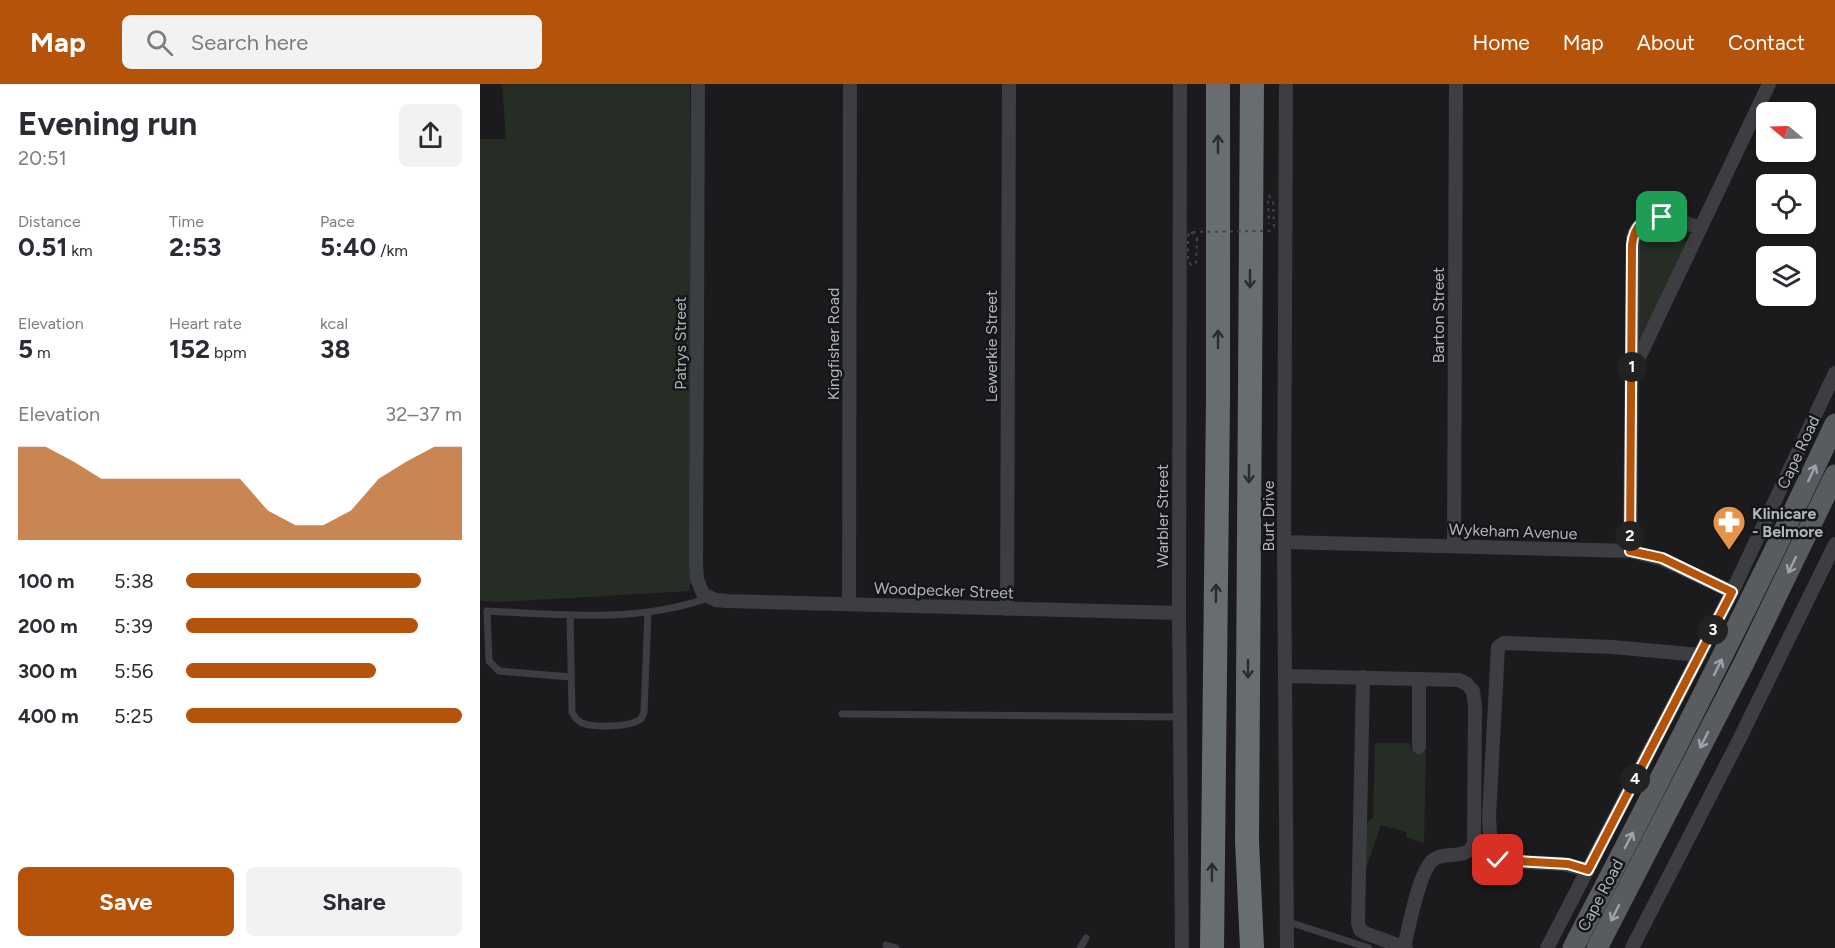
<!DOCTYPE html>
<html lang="en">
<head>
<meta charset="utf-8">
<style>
  body { margin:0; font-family:Figtree,sans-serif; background:#f2f2f3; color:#2b2b33; height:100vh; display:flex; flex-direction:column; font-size:22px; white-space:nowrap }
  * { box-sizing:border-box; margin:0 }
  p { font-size:20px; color:#7c7c81 }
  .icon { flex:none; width:33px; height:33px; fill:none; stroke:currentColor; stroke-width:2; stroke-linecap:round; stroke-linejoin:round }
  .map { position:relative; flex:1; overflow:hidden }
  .details { display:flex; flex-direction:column; background:#fff; width:480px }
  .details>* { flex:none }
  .needle { width:39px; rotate:289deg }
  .buttons { position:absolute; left:1276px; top:18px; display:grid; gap:12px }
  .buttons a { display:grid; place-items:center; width:60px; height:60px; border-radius:9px; background:#fff; box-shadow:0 2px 4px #0004; font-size:30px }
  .pin { position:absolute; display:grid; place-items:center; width:51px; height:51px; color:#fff; margin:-26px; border-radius:12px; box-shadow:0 3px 9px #0006 }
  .km { position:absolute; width:30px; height:30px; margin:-15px; border-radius:50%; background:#222; color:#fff; font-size:16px; line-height:30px; text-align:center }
  .round { display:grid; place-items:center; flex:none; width:63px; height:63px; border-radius:9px; background:#f2f2f3 }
  .head { display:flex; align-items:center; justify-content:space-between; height:102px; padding:0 18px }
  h1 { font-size:33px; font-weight:700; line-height:45px }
  .metrics { display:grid; grid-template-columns:repeat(3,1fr); gap:9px; height:102px; padding:6px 18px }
  .metrics div { display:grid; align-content:center }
  .metrics b { font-size:26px; font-weight:700 }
  .metrics small { font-size:16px; font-weight:400 }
  .metrics p { font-size:16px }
  .chart { height:168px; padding:12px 18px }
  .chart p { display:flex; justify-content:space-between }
  .chart svg { width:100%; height:108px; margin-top:6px; fill:#b45309; opacity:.7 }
  .button { display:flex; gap:12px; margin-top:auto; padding:12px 18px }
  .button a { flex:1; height:69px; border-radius:9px; background:#b45309; color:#fff; font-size:24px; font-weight:700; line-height:69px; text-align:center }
  .button a+a { background:#f2f2f3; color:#2b2b33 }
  ul { padding:0 18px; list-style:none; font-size:20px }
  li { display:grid; grid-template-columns:96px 72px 1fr; align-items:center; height:45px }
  li i { height:15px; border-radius:8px; background:#b45309 }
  header { display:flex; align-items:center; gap:36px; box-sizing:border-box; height:84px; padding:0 30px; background:#b45309; color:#fff }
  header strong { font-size:28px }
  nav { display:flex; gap:33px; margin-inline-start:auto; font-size:21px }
  .search { width:420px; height:54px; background:#f2f2f3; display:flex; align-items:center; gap:15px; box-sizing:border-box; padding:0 21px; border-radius:9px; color:#7c7c81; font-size:22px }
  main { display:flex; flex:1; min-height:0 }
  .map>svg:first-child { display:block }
</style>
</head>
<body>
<header>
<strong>Map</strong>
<div class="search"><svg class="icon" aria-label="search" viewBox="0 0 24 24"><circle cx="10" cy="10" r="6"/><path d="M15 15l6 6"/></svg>Search here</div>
<nav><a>Home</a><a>Map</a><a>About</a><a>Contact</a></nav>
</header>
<main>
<section class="details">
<div class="head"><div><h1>Evening run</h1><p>20:51</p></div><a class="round"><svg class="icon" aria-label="share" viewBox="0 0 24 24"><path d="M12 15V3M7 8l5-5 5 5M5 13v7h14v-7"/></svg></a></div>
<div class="metrics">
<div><p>Distance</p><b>0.51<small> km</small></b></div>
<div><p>Time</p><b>2:53</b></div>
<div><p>Pace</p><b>5:40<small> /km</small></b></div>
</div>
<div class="metrics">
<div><p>Elevation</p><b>5<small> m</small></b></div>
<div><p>Heart rate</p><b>152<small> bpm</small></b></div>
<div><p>kcal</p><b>38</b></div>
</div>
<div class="chart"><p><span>Elevation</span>32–37 m</p>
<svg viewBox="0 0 160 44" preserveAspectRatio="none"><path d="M0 44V6L10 6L20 12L30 19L40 19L50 19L60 19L70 19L80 19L90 32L100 38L110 38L120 32L130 19L140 12L150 6L160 6V44z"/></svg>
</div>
<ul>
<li><b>100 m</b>5:38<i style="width:85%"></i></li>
<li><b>200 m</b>5:39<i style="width:84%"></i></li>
<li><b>300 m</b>5:56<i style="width:69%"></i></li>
<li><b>400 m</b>5:25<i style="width:100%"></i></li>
</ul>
<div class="button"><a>Save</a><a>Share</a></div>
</section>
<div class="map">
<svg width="1355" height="864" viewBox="0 0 1355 864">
  <rect width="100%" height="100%" fill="#1b1b1d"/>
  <path fill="#252d25" d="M22 0H210V507L19 518 0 517V55H26Z
    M1175 140C1190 141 1204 141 1205 160L1161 254 1158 257V157L1164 145Z
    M895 659H930L932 667 946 668 944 759 926 753 927 748 901 741 885 787 886 739 893 734Z"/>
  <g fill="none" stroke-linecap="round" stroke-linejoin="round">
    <path stroke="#424549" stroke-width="2" stroke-dasharray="3 4.5" stroke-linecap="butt" d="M711 148 717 154"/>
    <path stroke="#3c3e42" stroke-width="7" d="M90 531 92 628C94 633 97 636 102 639 115 644 150 643 161 635L164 628 168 528
      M91 593 19 587 9 577 7 527C81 531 157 539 228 514
      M362 630 699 633
      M806 837 889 864
      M406 861 416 864
      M600 864 606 854"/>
    <path stroke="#3c3e42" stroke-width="14" d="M218 0 216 481 217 495 223 510 236 516 247 517 699 529
      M700 0 699 529 702 864
      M806 0 804 458 807 864
      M1154 284 1289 0
      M804 458 1150 467 1182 475 1252 508
      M974 462 976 0
      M1150 467 1153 153C1164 122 1197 136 1220 144
      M369 520 370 0
      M527 525 529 0
      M805 592 979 596 987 600 993 607 995 623 994 759C986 779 962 764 950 779 938 794 929 843 924 863
      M883 593 878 839 880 846 885 849 926 864
      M939 663V595
      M1108 786 1083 780 1021 777 1014 774 1011 769 1009 733 1018 563 1024 559 1132 563 1220 571
      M1067 864 1252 508 1355 289
      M1152 864 1259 656 1355 460"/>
    <path stroke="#585c60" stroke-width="21" d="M1093 864C1183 690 1272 517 1355 340
      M1117 864 1263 581 1355 391"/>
    <path stroke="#686d72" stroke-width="24" d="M772 0 767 756 772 864
      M732 864 738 314V0"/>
    <path stroke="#424549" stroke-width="2" stroke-dasharray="3 4.5" stroke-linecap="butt" d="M717 154 716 179 711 181 708 177V152L710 148 789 147 794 142 793 116 789 112 788 116 789 140"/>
  </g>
  <defs><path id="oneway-shaft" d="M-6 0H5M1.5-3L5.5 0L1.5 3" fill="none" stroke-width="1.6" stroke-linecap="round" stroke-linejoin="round" transform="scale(1.5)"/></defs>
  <g stroke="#2a2c2e">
    <use href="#oneway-shaft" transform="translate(738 60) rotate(-90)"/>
    <use href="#oneway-shaft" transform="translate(770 195) rotate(90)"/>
    <use href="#oneway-shaft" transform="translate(738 255) rotate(-90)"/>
    <use href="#oneway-shaft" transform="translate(769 390) rotate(90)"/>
    <use href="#oneway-shaft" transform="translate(736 509) rotate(-89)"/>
    <use href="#oneway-shaft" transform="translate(768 585) rotate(90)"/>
    <use href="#oneway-shaft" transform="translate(732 788) rotate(-89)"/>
  </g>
  <g stroke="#9da3a9">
    <use href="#oneway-shaft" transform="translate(1332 389) rotate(-65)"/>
    <use href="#oneway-shaft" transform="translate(1312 481) rotate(116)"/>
    <use href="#oneway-shaft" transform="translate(1238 583) rotate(-64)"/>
    <use href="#oneway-shaft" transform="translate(1224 656) rotate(117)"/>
    <use href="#oneway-shaft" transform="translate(1149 756) rotate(-62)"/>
    <use href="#oneway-shaft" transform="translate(1135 829) rotate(117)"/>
  </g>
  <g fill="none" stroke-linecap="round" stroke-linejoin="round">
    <g stroke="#fff" stroke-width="12">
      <path id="route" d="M1018 776 1088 780 1108 786 1252 508 1182 474 1150 467 1152 161C1154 143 1163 133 1182 133"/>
    </g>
    <use href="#route" stroke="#b45309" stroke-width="8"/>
  </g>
  <defs>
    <g id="pharmacy-pin" transform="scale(1.725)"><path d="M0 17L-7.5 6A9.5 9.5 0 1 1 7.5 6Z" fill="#e6944a" stroke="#161618"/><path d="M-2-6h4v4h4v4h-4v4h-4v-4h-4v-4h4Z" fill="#fff"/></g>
  </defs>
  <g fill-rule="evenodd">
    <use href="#pharmacy-pin" x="1249" y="438"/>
  </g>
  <g text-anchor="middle" stroke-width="5" stroke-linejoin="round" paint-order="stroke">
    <g font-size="16" fill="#aeb5bb" stroke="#161618">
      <text transform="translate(958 231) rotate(-90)" y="6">Barton Street</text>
      <text transform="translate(200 259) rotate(-90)" y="6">Patrys Street</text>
      <text transform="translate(353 260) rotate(-90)" y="6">Kingfisher Road</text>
      <text transform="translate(511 262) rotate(-90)" y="6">Lewerkie Street</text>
      <text transform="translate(1318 368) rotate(-65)" y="6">Cape Road</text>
      <text transform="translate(682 432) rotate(-90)" y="6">Warbler Street</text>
      <text transform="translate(788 432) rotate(-90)" y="6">Burt Drive</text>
      <text transform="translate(1033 447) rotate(2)" y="6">Wykeham Avenue</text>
      <text transform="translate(464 506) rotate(2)" y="6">Woodpecker Street</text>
      <text transform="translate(1120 811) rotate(-62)" y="6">Cape Road</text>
    </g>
    <g font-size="16" font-weight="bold" fill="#aeb5bb" stroke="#161618" text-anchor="start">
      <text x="1272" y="435">Klinicare<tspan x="1272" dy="18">- Belmore</tspan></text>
    </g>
  </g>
</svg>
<div class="buttons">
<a><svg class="needle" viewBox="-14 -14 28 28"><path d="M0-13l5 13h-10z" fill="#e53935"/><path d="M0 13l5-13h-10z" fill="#7c7c81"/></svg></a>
<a><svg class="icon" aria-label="locate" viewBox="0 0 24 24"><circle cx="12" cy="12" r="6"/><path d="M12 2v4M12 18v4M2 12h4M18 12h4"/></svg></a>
<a><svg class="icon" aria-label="layers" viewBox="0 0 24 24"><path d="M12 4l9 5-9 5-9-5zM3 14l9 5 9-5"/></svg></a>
</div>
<div class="pin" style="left:1182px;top:133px;background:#1e9e55"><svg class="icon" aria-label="arrive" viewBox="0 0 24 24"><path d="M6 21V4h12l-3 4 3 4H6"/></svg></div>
<div class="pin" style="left:1018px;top:776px;background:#d93025"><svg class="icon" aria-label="check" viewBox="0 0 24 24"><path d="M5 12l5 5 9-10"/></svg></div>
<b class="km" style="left:1152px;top:283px">1</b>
<b class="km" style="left:1150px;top:452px">2</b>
<b class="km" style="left:1233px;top:546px">3</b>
<b class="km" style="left:1155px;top:695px">4</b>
</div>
</main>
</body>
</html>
